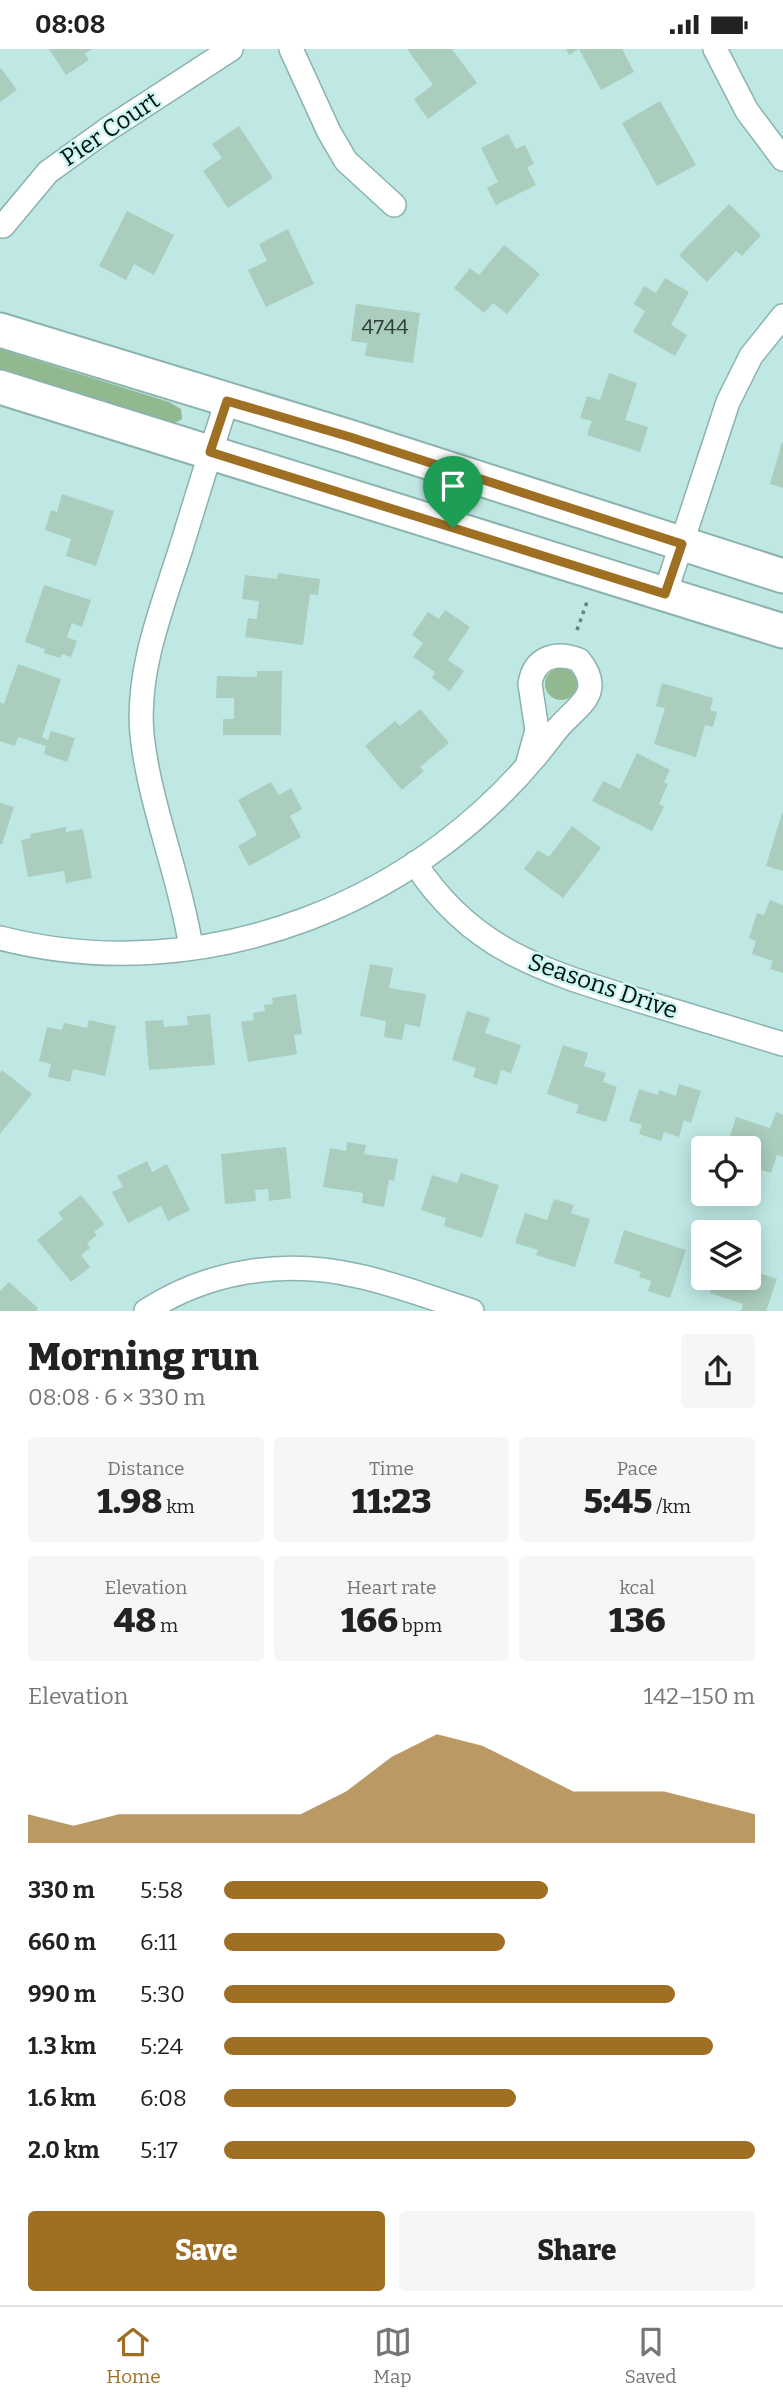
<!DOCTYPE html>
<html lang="en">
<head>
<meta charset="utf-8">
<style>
  body { margin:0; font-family:Bitter,serif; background:#f6f6f6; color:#222; height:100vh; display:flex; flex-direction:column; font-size:26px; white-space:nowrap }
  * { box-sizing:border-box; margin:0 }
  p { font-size:23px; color:#767676 }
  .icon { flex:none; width:38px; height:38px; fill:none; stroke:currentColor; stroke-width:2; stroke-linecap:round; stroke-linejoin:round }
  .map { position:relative; height:1262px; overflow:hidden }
  .side { display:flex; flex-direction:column; background:#fff; flex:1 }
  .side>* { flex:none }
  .controls { position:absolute; left:691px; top:1087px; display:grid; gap:14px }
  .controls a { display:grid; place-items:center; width:70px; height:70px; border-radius:7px; background:#fff; box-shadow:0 4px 18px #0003; font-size:35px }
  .pin { position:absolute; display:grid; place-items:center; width:60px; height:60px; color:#fff; margin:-72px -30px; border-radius:50% 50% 50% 0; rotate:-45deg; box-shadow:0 0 7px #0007 }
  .pin .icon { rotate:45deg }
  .round { display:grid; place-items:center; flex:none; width:74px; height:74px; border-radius:7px; background:#f6f6f6 }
  .headline { display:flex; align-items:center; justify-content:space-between; height:119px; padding:0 28px }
  h1 { font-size:38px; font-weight:800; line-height:52px }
  .metrics { display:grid; grid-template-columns:repeat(3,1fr); gap:10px; height:119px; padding:7px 28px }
  .metrics div { display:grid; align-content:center; border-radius:7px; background:#f6f6f6; text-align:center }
  .metrics b { font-size:35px; font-weight:800 }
  .metrics small { font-size:19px; font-weight:400 }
  .metrics p { font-size:19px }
  .chart { height:196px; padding:14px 28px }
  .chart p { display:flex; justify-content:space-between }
  .chart svg { width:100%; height:126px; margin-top:7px; fill:#9f6f23; opacity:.7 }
  .cta { display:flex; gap:14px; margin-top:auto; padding:14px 28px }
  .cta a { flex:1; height:80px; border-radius:7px; background:#9f6f23; color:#fff; font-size:28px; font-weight:800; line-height:80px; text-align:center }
  .cta a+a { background:#f6f6f6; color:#222 }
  ul { padding:0 28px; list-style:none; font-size:23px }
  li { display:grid; grid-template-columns:112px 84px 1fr; align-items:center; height:52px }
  li i { height:18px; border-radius:9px; background:#9f6f23 }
  .status { display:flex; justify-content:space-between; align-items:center; height:49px; padding:0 35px; background:#fff; direction:ltr }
  .status svg { height:19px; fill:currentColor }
  .tab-bar { display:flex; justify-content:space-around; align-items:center; height:98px; border-top:2px solid #e0e0e0; background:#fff; font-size:19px; color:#767676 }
  .tab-bar a { display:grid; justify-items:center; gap:4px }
  .tab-bar .current { color:#9f6f23 }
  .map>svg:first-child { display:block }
</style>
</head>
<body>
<div class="status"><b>08:08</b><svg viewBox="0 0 49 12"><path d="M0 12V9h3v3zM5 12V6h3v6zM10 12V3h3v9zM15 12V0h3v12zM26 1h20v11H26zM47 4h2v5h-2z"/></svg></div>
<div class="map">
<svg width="783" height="1262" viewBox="0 0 783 1262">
  <rect width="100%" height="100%" fill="#bfe8e4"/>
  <path fill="#91b88e" d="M0 300 169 353 181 360 182 370 170 377 0 323Z
    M545 635a16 16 0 1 1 32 0a16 16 0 1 1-32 0Z"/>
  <path fill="#aacdbd" d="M49 0H92L85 5 89 11 66 26Z
    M407 0H452L477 34 428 70 414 50 433 36Z
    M566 0H622L634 23 601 41 579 0 569 6Z
    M0 18 17 41 0 53Z
    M660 52 696 116 657 137 622 74Z
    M239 77 273 129 228 159 203 122 222 109 212 95Z
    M508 85 516 100 525 96 534 115 527 118 536 136 496 156 487 139 498 133 481 99Z
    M729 155 761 186 742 207 736 202 707 233 679 206Z
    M127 162 174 186 154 226 134 215 126 231 99 217Z
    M288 180 314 235 266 258 248 221 267 212 259 195Z
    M504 196 540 225 507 265 493 254 484 264 454 239 470 219 479 226Z
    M665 229 689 243 671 276 687 286 675 307 633 283 645 262 634 255 644 237 656 244Z
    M356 255 420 264 413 314 365 307 367 294 351 292Z
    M609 324 637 334 625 371 648 378 640 403 587 386 592 372 580 369 587 347 600 351Z
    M782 393H783V439L770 435Z
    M62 445 114 462 96 517 66 507 71 490 45 481 51 461 57 463Z
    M278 524 320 530 318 546 310 545 303 596 245 588 248 569 257 570 259 552 242 550 245 526 277 530Z
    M44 536 91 551 82 578 72 574 67 588 77 592 71 608 62 605 60 609 44 604 45 600 25 593Z
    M445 561 470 578 448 611 464 622 450 642 432 629 435 623 413 608 423 594 412 586 428 563 439 570Z
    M18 615 61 630 42 688 48 691 51 682 75 689 67 713 44 705 46 697 18 688 15 697 0 692V653L4 655Z
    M257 622H282L281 686H223V670H234V649H216L217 627 257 628Z
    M662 634 713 649 710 661 717 663 713 678 705 676 696 708 654 695 665 659 656 657Z
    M420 660 449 694 420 718 424 722 402 741 365 697 395 672 400 677Z
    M637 704 670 721 664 733 668 735 659 755 664 758 652 782 592 752 603 732 620 740Z
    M271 733 279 746 291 739 302 760 290 767 301 788 249 817 238 797 257 786 238 751Z
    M0 754 14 758 2 795H0Z
    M782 764H783V822L766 817Z
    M572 777 601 799 563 849 524 820 538 801 549 808Z
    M66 778V783L83 780 92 829 66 834 64 822 28 828 21 791 31 789 30 785Z
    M770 851 783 856V924L770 920 773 912 752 905 756 892 749 889 757 864 764 866Z
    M370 915 393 919 389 939 426 945 420 978 405 975 402 991 384 988 386 972 360 967Z
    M296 945 302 985 294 986 297 1005 248 1013 241 973 254 971 253 964 265 962 264 956 273 955 272 949Z
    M467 962 490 969 485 984 521 996 511 1024 501 1021 497 1036 473 1028 476 1019 452 1011Z
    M210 965 215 1016 149 1021 145 972 163 971 164 978 188 976 187 967Z
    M89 971 116 977 105 1027 73 1020 70 1033 48 1028 51 1015 39 1012 47 978 62 981 64 974 87 979Z
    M563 996 588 1004 584 1017 606 1024 603 1033 617 1038 606 1073 576 1064 579 1056 547 1045Z
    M2 1021 32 1045 0 1085V1024Z
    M679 1035 701 1042 691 1074 684 1071 679 1088 664 1083 661 1092 639 1085 642 1076 629 1072 639 1040 658 1046 659 1041 676 1047Z
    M776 1063 783 1066V1108L777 1106 771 1124 749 1117V1099H726L736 1068 770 1079Z
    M347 1093 366 1096 364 1105 398 1110 394 1132 389 1131 384 1158 362 1154 363 1144 323 1138 330 1099 346 1102Z
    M286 1098 291 1149 269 1152 268 1140 255 1141 256 1152 225 1155 221 1105Z
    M147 1112 152 1123 167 1115 190 1161 168 1172 161 1157 128 1174 112 1143 123 1138 117 1127Z
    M461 1124 499 1136 482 1189 444 1177 446 1169 421 1161 432 1126 457 1134Z
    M81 1146 104 1175 94 1183 97 1186 87 1194 90 1199 81 1206 90 1218 71 1233 37 1191 63 1170 58 1164Z
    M554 1150 574 1156 571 1164 590 1170 575 1218 536 1206 538 1201 515 1194 525 1164 547 1171Z
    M624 1181 686 1201 670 1249 648 1242 651 1232 639 1228 641 1223 614 1214Z
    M749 1213 756 1215 753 1222 777 1230 766 1262H741L743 1255 710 1244 715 1228H749Z
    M9 1233 38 1259 36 1262H0V1242Z"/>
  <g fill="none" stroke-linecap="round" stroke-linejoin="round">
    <g stroke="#8ab3ae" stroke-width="26">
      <path id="street" d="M291 0 329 83 346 112 394 156
        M715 0 747 62 783 110
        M3 177 48 123 105 82 231 0
        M665 545 728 353 751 307 783 267
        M415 814C471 902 547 923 641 952 688 966 736 981 783 995
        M0 889C207 942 428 853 554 684 573 658 608 647 579 611 556 602 534 608 530 635L537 681 527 717
        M191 898C180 827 150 758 142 686 136 622 162 559 181 499 196 450 211 401 227 352
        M146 1262C209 1221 285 1210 358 1227 396 1235 434 1250 472 1262"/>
    </g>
    <g stroke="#8ab3ae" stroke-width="37">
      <path id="secondary" d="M0 281 350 388 783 527
        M0 338 783 582"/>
    </g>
    <path stroke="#65817e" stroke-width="3.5" stroke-dasharray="3.5 5" stroke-linecap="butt" d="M577 581 587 553"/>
    <use href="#street" stroke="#fff" stroke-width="23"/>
    <use href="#secondary" stroke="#fff" stroke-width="33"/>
  </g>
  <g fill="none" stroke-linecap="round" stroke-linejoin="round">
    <g stroke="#fff" stroke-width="14">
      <path id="route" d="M227 352 350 388 682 495 665 545 210 403Z"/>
    </g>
    <use href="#route" stroke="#9f6f23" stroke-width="9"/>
  </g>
  <g text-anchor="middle" stroke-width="5" stroke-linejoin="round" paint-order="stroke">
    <g font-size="21" fill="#2d403b">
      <text x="385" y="285">4744</text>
    </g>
    <g font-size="24" fill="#031110" stroke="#ccf6f1">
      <text transform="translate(110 80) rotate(-34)" y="8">Pier Court</text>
      <text transform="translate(603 937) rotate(19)" y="8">Seasons Drive</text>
    </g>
  </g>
</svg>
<div class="controls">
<a><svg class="icon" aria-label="locate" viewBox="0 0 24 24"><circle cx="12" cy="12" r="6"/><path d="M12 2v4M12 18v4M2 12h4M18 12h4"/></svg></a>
<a><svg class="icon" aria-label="layers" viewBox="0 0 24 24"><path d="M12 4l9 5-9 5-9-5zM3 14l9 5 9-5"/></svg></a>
</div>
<div class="pin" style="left:453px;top:479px;background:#1e9e55"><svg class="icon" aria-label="arrive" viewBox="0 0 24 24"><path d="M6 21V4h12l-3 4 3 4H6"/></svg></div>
</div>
<section class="side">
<div class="headline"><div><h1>Morning run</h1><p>08:08 · 6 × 330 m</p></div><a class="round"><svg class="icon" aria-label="share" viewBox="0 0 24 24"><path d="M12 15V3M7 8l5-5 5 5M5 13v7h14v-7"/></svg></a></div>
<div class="metrics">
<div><p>Distance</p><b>1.98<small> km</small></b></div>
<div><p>Time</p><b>11:23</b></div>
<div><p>Pace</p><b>5:45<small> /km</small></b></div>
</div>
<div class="metrics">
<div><p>Elevation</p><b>48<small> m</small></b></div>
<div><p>Heart rate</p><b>166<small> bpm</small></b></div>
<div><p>kcal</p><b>136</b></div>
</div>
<div class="chart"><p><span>Elevation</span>142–150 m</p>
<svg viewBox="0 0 160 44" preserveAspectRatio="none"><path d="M0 44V34L10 38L20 34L30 34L40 34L50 34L60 34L70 26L80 14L90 6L100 10L110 18L120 26L130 26L140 26L150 30L160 34V44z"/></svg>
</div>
<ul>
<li><b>330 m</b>5:58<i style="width:61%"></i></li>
<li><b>660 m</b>6:11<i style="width:53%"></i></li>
<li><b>990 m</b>5:30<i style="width:85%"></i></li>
<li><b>1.3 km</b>5:24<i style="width:92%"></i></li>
<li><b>1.6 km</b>6:08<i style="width:55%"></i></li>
<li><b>2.0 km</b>5:17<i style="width:100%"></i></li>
</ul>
<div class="cta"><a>Save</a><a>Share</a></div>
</section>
<nav class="tab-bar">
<a class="current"><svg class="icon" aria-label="home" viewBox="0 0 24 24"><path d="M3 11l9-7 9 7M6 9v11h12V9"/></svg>Home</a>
<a><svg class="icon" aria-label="map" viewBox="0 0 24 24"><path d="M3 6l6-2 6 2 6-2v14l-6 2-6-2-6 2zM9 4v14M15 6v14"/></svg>Map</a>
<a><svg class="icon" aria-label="saved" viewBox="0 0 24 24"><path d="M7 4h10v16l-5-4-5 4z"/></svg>Saved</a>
</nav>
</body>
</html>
